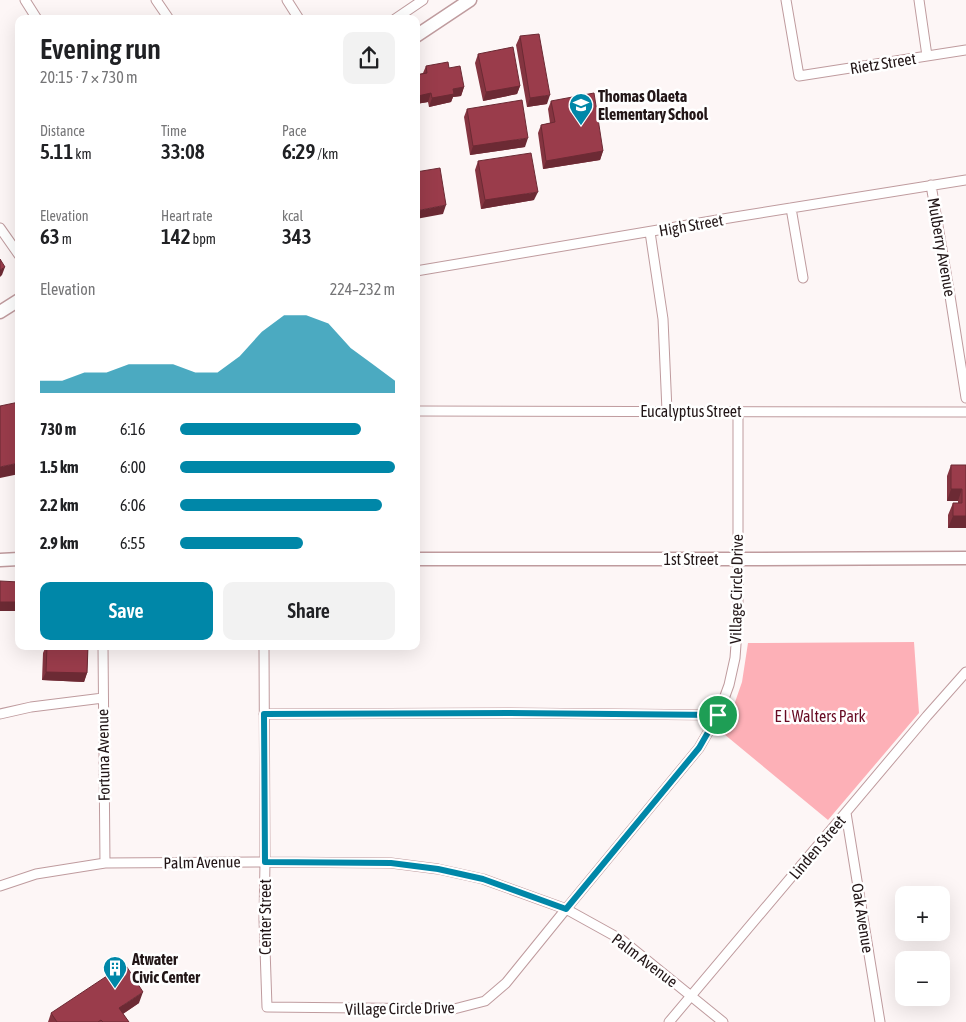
<!DOCTYPE html>
<html lang="en">
<head>
<meta charset="utf-8">
<style>
  body { margin:0; font-family:"Asap Condensed",sans-serif; background:#f2f2f2; color:#202124; height:100vh; display:flex; flex-direction:column; font-size:19px; white-space:nowrap }
  * { box-sizing:border-box; margin:0 }
  p { font-size:16px; color:#757577 }
  .icon { flex:none; width:28px; height:28px; fill:none; stroke:currentColor; stroke-width:2; stroke-linecap:round; stroke-linejoin:round }
  .map { position:relative; flex:1; overflow:hidden }
  .panel { position:absolute; left:15px; top:15px; width:405px; height:635px; display:flex; flex-direction:column; background:#fff; border-radius:10px; box-shadow:0 5px 20px #0002 }
  .panel>* { flex:none }
  .controls { position:absolute; left:895px; top:886px; display:grid; gap:10px }
  .controls a { display:grid; place-items:center; width:55px; height:55px; border-radius:10px; background:#fff; box-shadow:0 5px 20px #0002; font-size:25px }
  .pin { position:absolute; display:grid; place-items:center; width:42px; height:42px; color:#fff; margin:-21px; border:2px solid #fff; border-radius:50%; box-shadow:0 1px 5px #0007 }
  .round { display:grid; place-items:center; flex:none; width:52px; height:52px; border-radius:10px; background:#f2f2f2 }
  .head { display:flex; align-items:center; justify-content:space-between; height:85px; padding:0 25px }
  h1 { font-size:28px; font-weight:600; line-height:38px }
  .metrics { display:grid; grid-template-columns:repeat(3,1fr); gap:8px; height:85px; padding:5px 25px }
  .metrics div { display:grid; align-content:center }
  .metrics b { font-size:21px; font-weight:600 }
  .metrics small { font-size:14px; font-weight:400 }
  .metrics p { font-size:14px }
  .chart { height:140px; padding:10px 25px }
  .chart p { display:flex; justify-content:space-between }
  .chart svg { width:100%; height:90px; margin-top:5px; fill:#0087a8; opacity:.7 }
  .cta { display:flex; gap:10px; margin-top:auto; padding:10px 25px }
  .cta a { flex:1; height:58px; border-radius:10px; background:#0087a8; color:#fff; font-size:20px; font-weight:600; line-height:58px; text-align:center }
  .cta a+a { background:#f2f2f2; color:#202124 }
  ul { padding:0 25px; list-style:none; font-size:16px }
  li { display:grid; grid-template-columns:80px 60px 1fr; align-items:center; height:38px }
  li i { height:12px; border-radius:6px; background:#0087a8 }
  .map>svg:first-child { display:block }
</style>
</head>
<body>
<div class="map">
<svg width="966" height="1022" viewBox="0 0 966 1022">
  <rect width="100%" height="100%" fill="#fdf6f6"/>
  <path fill="#fdb0b7" d="M914 642 919 713 828 820 724 734 742 682 748 643Z"/>
  <g fill="none" stroke-linecap="round" stroke-linejoin="round">
    <g stroke="#bf9b9e" stroke-width="11">
      <path id="street" d="M25 0 37 19
        M156 0 169 19
        M287 0 299 19
        M786 0 799 76 966 50
        M919 0 927 56
        M395 19 423 0
        M931 185 950 296 966 398
        M791 208 803 278
        M0 228 19 255
        M650 232 663 319 667 411
        M416 271 735 217 966 180
        M416 411 966 412
        M103 646 105 863
        M264 646 265 862 264 919 267 1007 454 1009 485 1001 506 983 566 909 699 748 718 715 729 685 735 658 738 617V411
        M0 714 31 707 103 698
        M264 714 510 713 718 715
        M846 813 880 1022
        M0 886 36 874 105 863 265 862 391 863 438 869 483 879 566 909 622 940 723 1022
        M669 1022 927 716 966 672"/>
    </g>
    <g stroke="#bf9b9e" stroke-width="15">
      <path id="secondary" d="M416 36 470 0
        M0 312 19 300
        M416 559H737L966 558
        M0 560 19 559"/>
    </g>
    <use href="#street" stroke="#fff" stroke-width="9"/>
    <use href="#secondary" stroke="#fff" stroke-width="12"/>
  </g>
  <path fill="#843440" d="M520 36 547 104 527 107 516 45Z
    M478 54 520 86 517 94 483 101 475 63Z
    M426 66 449 68 464 87 461 96 453 97 451 102 429 107 428 102 416 104V75L423 73Z
    M551 101 603 151 600 160 543 169 538 133 541 125 550 123 548 109Z
    M467 109 525 147 470 155 464 117Z
    M478 161 534 200 481 209 475 170Z
    M951 465H966V528H948V515L953 503H958V501H947V476Z
    M46 646H88L87 673 84 682 42 680 43 653Z
    M139 1003 123 1014 129 1022H48L51 1013Z"/>
  <path fill="#6c2a34" d="M520 86 517 94 483 101 486 92Z
    M464 87 461 96 453 97 451 102 429 107 432 98 453 89Z
    M431 93 428 102 416 104V100L418 96Z
    M550 95 547 104 527 107 530 98Z
    M528 138 525 147 470 155 473 146Z
    M603 151 600 160 543 169 546 161Z
    M538 192 534 200 481 209 485 200Z
    M446 205 443 214 416 219V211Z
    M5 267 2 275 0 277V270Z
    M19 463V474L0 478V467Z
    M951 489H962L958 501H947Z
    M953 516H966V528H948Z
    M0 602H19V611H0Z
    M46 672 87 673 84 682 42 680Z
    M143 992 139 1003 115 1019 119 1008Z"/>
  <path fill="#9a3c4b" stroke="#6c2a34" d="M539 34 550 95 530 98 520 36Z
    M513 47 520 86 486 92 478 54Z
    M448 62 449 68 460 66 464 87 453 89 454 94 432 98 431 93 418 96 416 87V75L427 73 426 66Z
    M594 93 603 151 546 161 541 125 555 122 551 101Z
    M522 100 528 138 473 146 467 109Z
    M531 153 538 192 485 200 478 161Z
    M440 168 446 205 416 211V172Z
    M0 259 5 267 0 270Z
    M19 402V463L0 467V406Z
    M951 465H966V516H953V503H962V489H951Z
    M0 581 19 582V602H0Z
    M47 646H88L87 673 46 672Z
    M125 964 143 992 119 1008 129 1022H103L101 1020 98 1022H57L51 1013Z"/>
  <g fill="none" stroke-linecap="round" stroke-linejoin="round">
    <g stroke="#fff" stroke-width="10">
      <path id="route" d="M510 713 718 715 699 748 566 909 483 879 438 869 391 863 265 862 264 714Z"/>
    </g>
    <use href="#route" stroke="#0087a8" stroke-width="6"/>
  </g>
  <defs>
    <g id="school-pin" transform="scale(1.25)"><path d="M0 17L-7.5 6A9.5 9.5 0 1 1 7.5 6Z" fill="#0087a8" stroke="#fff"/><path d="M0-5L7-2L0 1L-7-2ZM-4 1L0 2.5L4 1V4Q0 6-4 4Z" fill="#fff"/></g>
    <g id="building-pin" transform="scale(1.25)"><path d="M0 17L-7.5 6A9.5 9.5 0 1 1 7.5 6Z" fill="#0087a8" stroke="#fff"/><path d="M-4-6H4V6H1V3H-1V6H-4ZM-2.5-4.3h1.7v1.8h-1.7ZM.8-4.3h1.7v1.8H.8ZM-2.5-1h1.7V.8h-1.7ZM.8-1h1.7V.8H.8Z" fill="#fff"/></g>
  </defs>
  <g fill-rule="evenodd">
    <use href="#school-pin" x="581" y="105"/>
    <use href="#building-pin" x="115" y="968"/>
  </g>
  <g text-anchor="middle" stroke-width="5" stroke-linejoin="round" paint-order="stroke">
    <g font-size="16" fill="#221617" stroke="#fff">
      <text transform="translate(883 63) rotate(-9)" y="6">Rietz Street</text>
      <text transform="translate(691 225) rotate(-10)" y="6">High Street</text>
      <text transform="translate(942 247) rotate(80)" y="6">Mulberry Avenue</text>
      <text x="691" y="417">Eucalyptus Street</text>
      <text x="691" y="565">1st Street</text>
      <text transform="translate(736 589) rotate(-89)" y="6">Village Circle Drive</text>
      <text transform="translate(103 755) rotate(-91)" y="6">Fortuna Avenue</text>
      <text transform="translate(817 847) rotate(-50)" y="6">Linden Street</text>
      <text transform="translate(202 862) rotate(-1)" y="6">Palm Avenue</text>
      <text transform="translate(265 917) rotate(-90)" y="6">Center Street</text>
      <text transform="translate(863 918) rotate(81)" y="6">Oak Avenue</text>
      <text transform="translate(645 960) rotate(37)" y="6">Palm Avenue</text>
      <text transform="translate(400 1008) rotate(-1)" y="6">Village Circle Drive</text>
    </g>
    <g font-size="16" font-weight="bold" fill="#221617" stroke="#fff" text-anchor="start">
      <text x="598" y="102">Thomas Olaeta<tspan x="598" dy="18">Elementary School</tspan></text>
      <text x="132" y="965">Atwater<tspan x="132" dy="18">Civic Center</tspan></text>
    </g>
    <g font-size="16" fill="#670a23" stroke="#fff">
      <text x="820" y="722">E L Walters Park</text>
    </g>
  </g>
</svg>
<div class="controls">
<a>+</a>
<a>−</a>
</div>
<div class="pin" style="left:718px;top:715px;background:#1e9e55"><svg class="icon" aria-label="arrive" viewBox="0 0 24 24"><path d="M6 21V4h12l-3 4 3 4H6"/></svg></div>
<section class="panel">
<div class="head"><div><h1>Evening run</h1><p>20:15 · 7 × 730 m</p></div><a class="round"><svg class="icon" aria-label="share" viewBox="0 0 24 24"><path d="M12 15V3M7 8l5-5 5 5M5 13v7h14v-7"/></svg></a></div>
<div class="metrics">
<div><p>Distance</p><b>5.11<small> km</small></b></div>
<div><p>Time</p><b>33:08</b></div>
<div><p>Pace</p><b>6:29<small> /km</small></b></div>
</div>
<div class="metrics">
<div><p>Elevation</p><b>63<small> m</small></b></div>
<div><p>Heart rate</p><b>142<small> bpm</small></b></div>
<div><p>kcal</p><b>343</b></div>
</div>
<div class="chart"><p><span>Elevation</span>224–232 m</p>
<svg viewBox="0 0 160 44" preserveAspectRatio="none"><path d="M0 44V38L10 38L20 34L30 34L40 30L50 30L60 30L70 34L80 34L90 26L100 14L110 6L120 6L130 10L140 22L150 30L160 38V44z"/></svg>
</div>
<ul>
<li><b>730 m</b>6:16<i style="width:84%"></i></li>
<li><b>1.5 km</b>6:00<i style="width:100%"></i></li>
<li><b>2.2 km</b>6:06<i style="width:94%"></i></li>
<li><b>2.9 km</b>6:55<i style="width:57%"></i></li>
</ul>
<div class="cta"><a>Save</a><a>Share</a></div>
</section>
</div>
</body>
</html>
